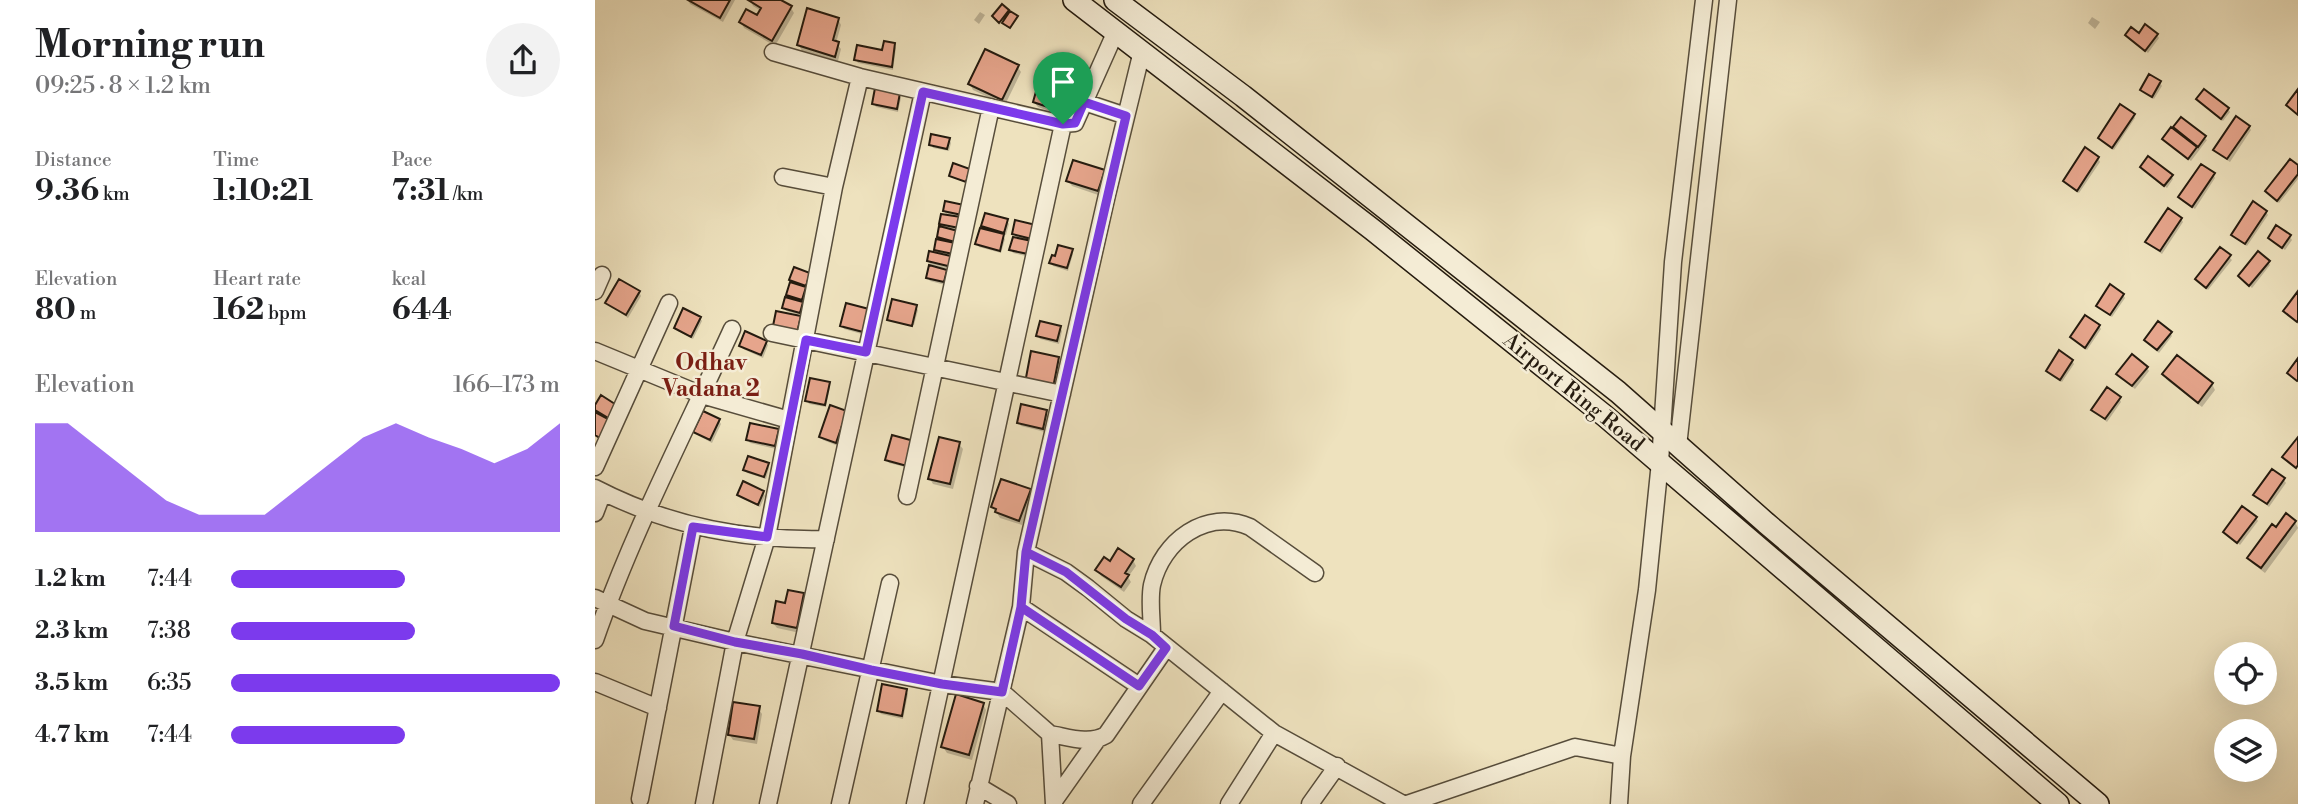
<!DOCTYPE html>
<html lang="en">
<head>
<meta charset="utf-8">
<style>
  body { margin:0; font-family:"Libre Bodoni",serif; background:#f2f2f2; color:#202124; height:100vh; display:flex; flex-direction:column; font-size:26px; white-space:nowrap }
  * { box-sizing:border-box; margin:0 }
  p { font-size:23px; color:#757577 }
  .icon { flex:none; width:38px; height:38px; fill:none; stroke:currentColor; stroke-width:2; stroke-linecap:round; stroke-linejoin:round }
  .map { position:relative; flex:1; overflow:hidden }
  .details { display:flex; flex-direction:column; background:#fff; width:595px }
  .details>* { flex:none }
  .controls { position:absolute; left:1619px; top:642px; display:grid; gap:14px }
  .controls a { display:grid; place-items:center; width:63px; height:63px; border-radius:50%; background:#fff; box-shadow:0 7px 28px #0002; font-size:35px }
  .pin { position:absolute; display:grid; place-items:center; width:60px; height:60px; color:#fff; margin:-72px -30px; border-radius:50% 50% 50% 0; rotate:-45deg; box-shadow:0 0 7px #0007 }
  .pin .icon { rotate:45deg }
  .round { display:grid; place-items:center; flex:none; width:74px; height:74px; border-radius:37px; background:#f2f2f2 }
  .headline { display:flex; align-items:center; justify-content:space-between; height:119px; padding:0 35px }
  h1 { font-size:38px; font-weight:800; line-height:52px }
  .metrics { display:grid; grid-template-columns:repeat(3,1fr); gap:10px; height:119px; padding:7px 35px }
  .metrics div { display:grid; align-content:center }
  .metrics b { font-size:30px; font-weight:800 }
  .metrics small { font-size:19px; font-weight:400 }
  .metrics p { font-size:19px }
  .chart { height:196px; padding:14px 35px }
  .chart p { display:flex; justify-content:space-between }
  .chart svg { width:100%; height:126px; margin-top:7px; fill:#7c3aed; opacity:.7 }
  ul { padding:0 35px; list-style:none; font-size:23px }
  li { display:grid; grid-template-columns:112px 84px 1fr; align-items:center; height:52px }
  li i { height:18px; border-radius:9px; background:#7c3aed }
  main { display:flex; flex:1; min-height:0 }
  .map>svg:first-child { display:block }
</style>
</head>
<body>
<main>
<section class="details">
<div class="headline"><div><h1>Morning run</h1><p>09:25 · 8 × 1.2 km</p></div><a class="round"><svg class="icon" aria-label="share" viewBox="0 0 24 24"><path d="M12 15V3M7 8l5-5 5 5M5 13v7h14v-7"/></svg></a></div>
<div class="metrics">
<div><p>Distance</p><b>9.36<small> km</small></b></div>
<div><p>Time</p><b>1:10:21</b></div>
<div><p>Pace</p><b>7:31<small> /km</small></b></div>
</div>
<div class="metrics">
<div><p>Elevation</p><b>80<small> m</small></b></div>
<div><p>Heart rate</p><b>162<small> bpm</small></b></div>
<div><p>kcal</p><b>644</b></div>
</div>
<div class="chart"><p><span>Elevation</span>166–173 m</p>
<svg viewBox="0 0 160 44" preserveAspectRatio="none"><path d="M0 44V6L10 6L20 15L30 24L40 33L50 38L60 38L70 38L80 29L90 20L100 11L110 6L120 11L130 15L140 20L150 15L160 6V44z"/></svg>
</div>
<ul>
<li><b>1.2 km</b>7:44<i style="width:53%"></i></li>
<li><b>2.3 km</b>7:38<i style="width:56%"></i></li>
<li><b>3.5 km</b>6:35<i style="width:100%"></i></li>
<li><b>4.7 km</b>7:44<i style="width:53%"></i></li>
</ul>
</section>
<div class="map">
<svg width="1703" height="804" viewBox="0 0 1703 804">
  <rect width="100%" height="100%" fill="#eee2be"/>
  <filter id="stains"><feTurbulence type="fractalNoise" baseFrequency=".00286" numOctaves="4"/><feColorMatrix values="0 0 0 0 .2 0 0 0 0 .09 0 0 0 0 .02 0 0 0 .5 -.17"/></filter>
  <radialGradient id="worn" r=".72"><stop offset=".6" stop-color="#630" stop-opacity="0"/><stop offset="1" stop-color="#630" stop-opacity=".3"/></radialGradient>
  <path fill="#0003" d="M93 0H140L128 22 95 4Z
    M155 0H182L196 8 199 13 180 46 149 28 146 22 163 18 166 11 158 6Z
    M413 11 422 19 416 28 407 20 405 22 399 18Z
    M385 12 390 15 384 24 379 20Z
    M1497 17 1505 22 1500 29 1493 23Z
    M243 19 246 25 241 43 246 49 243 61 207 51 204 45Z
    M1532 35H1562L1564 38 1553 53Z
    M299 44 301 48 298 70 263 63 261 60 288 52Z
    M422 66 426 72 410 105 378 90 375 84Z
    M486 78 489 83 477 119 443 107 439 102 455 94 457 88 448 85 445 80Z
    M1565 83 1567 86 1559 99 1547 90Z
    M304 95 306 98 303 112 281 107 279 104Z
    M1603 100 1633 109 1635 112 1628 121Z
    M1538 115 1540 118 1519 150 1507 141 1505 138Z
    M1587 119 1612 140 1596 161 1569 139Z
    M1654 127 1656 130 1635 162 1622 153 1620 150Z
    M354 139 356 143 354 151 338 148 336 144Z
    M1503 158 1505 162 1484 193 1472 184 1470 181Z
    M1547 167 1576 176 1578 179 1572 188Z
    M1703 167V179L1684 203 1672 191Z
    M509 172 512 178 506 196 477 186 473 180Z
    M1618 174 1620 178 1600 209 1587 201 1585 197Z
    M368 207 365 230 360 229 364 236 358 245 354 262 359 270 349 268 353 275 350 285 335 281 333 278 336 266 333 261 344 255 341 250 347 242 344 236 349 229 346 224 353 217 349 211Z
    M1671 212 1673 215 1652 246 1640 238 1638 235Z
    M1586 219 1588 222 1567 254 1554 245 1552 242Z
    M412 221 414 224 411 235 407 234 410 239 406 253 384 247 382 244 391 231 388 226Z
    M440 226 435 257 418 253 416 250 422 239 419 234Z
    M1695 237 1697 240 1690 250 1675 238Z
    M1626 249 1637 260 1613 290 1602 279Z
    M476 250 478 254 473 271 458 266 456 263Z
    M1673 262 1675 265 1657 288 1645 276Z
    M200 269 216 278 207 315 202 314 206 321 202 339 201 314 191 311 189 308 196 301 193 295 199 285 196 279Z
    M44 292 46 296 33 318 12 303Z
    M1528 295 1530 298 1517 317 1503 306Z
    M253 305 270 335 249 329 247 326Z
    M321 307 323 310 319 325 294 319Z
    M105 318 107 321 98 339 83 331 81 328Z
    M1504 326 1506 329 1492 350 1477 337Z
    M465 327 467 331 464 344 445 339 443 336Z
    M1575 333 1577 336 1564 353 1551 340Z
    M171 342 173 345 168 358 148 349 146 346Z
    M463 359 466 364 461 393 435 388Z
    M1477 361 1479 364 1467 382 1453 371Z
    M1552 368 1554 371 1540 389 1525 377Z
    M1569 375 1617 384 1620 390 1607 407 1572 380Z
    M233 384 235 387 231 407 214 404 212 400Z
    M1524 398 1526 402 1512 422 1498 410Z
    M451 412 453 415 450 432 426 426 424 423Z
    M253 416 243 446 228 440 226 437Z
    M124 421 126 424 117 443 102 435 100 432Z
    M182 431 184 434 181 449 155 443 153 440Z
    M298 437 314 468 294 463 292 460Z
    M364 444 368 449 358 489 338 484 335 479Z
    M172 464 174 468 171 479 152 473 150 470Z
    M1689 480 1691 483 1674 507 1663 498 1661 495Z
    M434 491 438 496 427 525 405 518 398 507Z
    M168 492 170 496 165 507 146 498 144 495Z
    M1661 518 1663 521 1645 545 1630 532Z
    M1700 522 1703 528 1670 573 1657 563 1654 558 1682 530Z
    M538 560 541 566 533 577 536 582 529 592 506 576 502 570 515 563Z
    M208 595 211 601 205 633 182 628 178 623 191 605Z
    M311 690 313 694 308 719 286 714 284 711Z
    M388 704 391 710 377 760 352 753 348 747Z
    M163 708 167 714 162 744 138 740 134 734Z"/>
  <path fill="#e6a58c" stroke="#251b0f" stroke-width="2" d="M93 0H135L125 18Z
    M153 0H186L197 6 177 41 144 22 151 9 162 15 166 8Z
    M407 4 414 10 404 23 397 16Z
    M212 8 244 18 238 40 244 42 240 57 202 45Z
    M415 11 423 16 415 28 407 23Z
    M1550 24 1563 34 1550 51 1530 35 1536 27 1544 33Z
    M289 41 300 43 297 67 259 60 262 45 287 50Z
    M390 49 424 65 407 100 373 84Z
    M448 63 487 76 474 114 438 102 442 88 454 91 456 84 443 80Z
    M1554 74 1566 81 1557 97 1545 90Z
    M280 88 305 93 302 109 277 104Z
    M1609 89 1634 108 1626 119 1601 99Z
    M1703 89V115L1691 105Z
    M1525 104 1540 114 1517 148 1503 138Z
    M1641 116 1655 126 1632 159 1618 150Z
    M1586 117 1611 136 1603 147 1578 127Z
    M1576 127 1602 147 1593 159 1567 139Z
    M336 134 355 138 352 149 334 145Z
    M1490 147 1504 157 1482 191 1468 181Z
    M1553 156 1578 175 1569 186 1545 167Z
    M1695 159 1703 165V174L1682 201 1670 191Z
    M478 160 510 170 503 191 471 181Z
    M358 163 375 169 371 182 354 176Z
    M1606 164 1620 173 1597 207 1583 197Z
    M350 201 369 205 367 215 348 211Z
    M1658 201 1672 211 1650 244 1636 235Z
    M1573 208 1587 218 1565 251 1550 242Z
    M390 213 413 219 409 233 386 226Z
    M346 214 366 217 364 228 344 224Z
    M420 220 441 225 437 239 417 234Z
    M1681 225 1696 235 1687 248 1673 238Z
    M344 226 363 231 360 242 342 237Z
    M385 228 409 234 405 251 380 244Z
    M418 237 437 241 433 254 414 250Z
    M341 239 360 243 358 254 339 250Z
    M463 245 478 249 472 268 454 263 457 255 460 256Z
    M1625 247 1636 255 1611 288 1600 279Z
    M334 251 360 257 357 267 332 261Z
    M1663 251 1675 261 1654 286 1643 276Z
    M334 265 352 270 349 282 331 278Z
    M199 267 215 273 211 286 194 280Z
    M24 279 45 291 31 315 10 303Z
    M195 282 211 287 207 300 191 295Z
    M1515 284 1529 294 1515 315 1501 306Z
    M1703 291V320L1702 322 1688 311Z
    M190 297 208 302 205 313 187 308Z
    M297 299 322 305 317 326 292 320Z
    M251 303 274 309 268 332 245 326Z
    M88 308 106 317 96 337 79 328Z
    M181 311 206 316 201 337 177 331Z
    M1490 315 1505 325 1490 348 1475 337Z
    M445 321 466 326 462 341 441 336Z
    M1563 321 1577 332 1562 350 1549 340Z
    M150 331 172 341 166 355 144 346Z
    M1464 350 1478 360 1465 380 1451 371Z
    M436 351 464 357 458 388 430 383Z
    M1537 354 1553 367 1537 386 1521 374Z
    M1582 355 1618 383 1603 403 1567 374Z
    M1703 358V380L1702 381 1692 373Z
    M215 378 235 382 230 405 210 401Z
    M1512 387 1526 397 1510 419 1496 410Z
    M6 395 23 406 15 419 0 410V405Z
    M426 404 452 410 448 429 422 423Z
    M235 405 252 411 241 443 224 437Z
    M108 411 125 419 115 440 98 432Z
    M0 412 15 420 5 438 0 435Z
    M155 423 184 429 180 446 151 440Z
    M297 435 319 441 312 466 290 460Z
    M344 437 365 442 355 484 333 479Z
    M1703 437V465L1701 468 1687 457Z
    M153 456 174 463 169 477 148 470Z
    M1677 469 1690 478 1672 504 1658 495Z
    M406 479 436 489 424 521 400 512 401 509 396 507Z
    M148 481 169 491 163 505 142 495Z
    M1647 506 1662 517 1642 543 1628 532Z
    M1691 513 1701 521 1666 568 1652 558 1677 524 1681 527Z
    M523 548 539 559 530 573 534 575 526 587 500 570 509 557 515 561Z
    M193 590 209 593 202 628 177 623 181 601 190 603Z
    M287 684 312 689 307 716 282 711Z
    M361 694 389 703 374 755 346 747Z
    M138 702 165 706 159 739 133 735Z"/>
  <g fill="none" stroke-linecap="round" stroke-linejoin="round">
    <g stroke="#574d3b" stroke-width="19">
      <path id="minor" d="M178 52 265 77 468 124 480 123 521 31
        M489 102 531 116
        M188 177 239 187
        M0 291 7 275
        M177 333 467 394
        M0 351 107 395 194 420
        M1083 446 1133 0
        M0 467 74 303
        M0 488C71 525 151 541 231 539
        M312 496 396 107
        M0 513 8 492
        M431 552 471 572 493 588 531 619 557 635 679 733 808 804
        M0 598 50 621 140 642 347 684 407 692 455 734 459 804
        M426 607 544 686
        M557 635C557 619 554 600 557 585 567 541 611 508 655 527L720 573
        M0 640C37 533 90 432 137 329
        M0 682 63 708
        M455 734C473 737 494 745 511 735L571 648
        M383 786 413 804
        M45 799 98 527
        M459 801 502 740
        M109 804 140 642 172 537 239 187 265 77
        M173 804 328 92
        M245 804 295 583
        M320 804 468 124
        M380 804 426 607 431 552 512 195 547 51
        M546 804 627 691
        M634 804 679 733
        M715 804 742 766
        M812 804 980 747 1027 756
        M1024 804 1027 756 1052 590 1065 462 1078 262 1109 0"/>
    </g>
    <g stroke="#251b0f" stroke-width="24">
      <path id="secondary" d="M479 0 778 230 1010 416 1463 804
        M520 0 648 96 1023 392 1171 523 1503 804"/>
    </g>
    <use href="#minor" stroke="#f4ecd5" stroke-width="16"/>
    <use href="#secondary" stroke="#f4ecd5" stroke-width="21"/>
  </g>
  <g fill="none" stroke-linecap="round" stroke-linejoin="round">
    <g stroke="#fff" stroke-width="14">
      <path id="route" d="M468 124 328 92 271 352 211 340 172 537 98 527 79 626 140 642 207 654 276 670 347 684 407 692 426 607 431 552 471 572 531 619 557 635 571 648 544 686 426 607 431 552 531 116 489 102 480 123 468 124"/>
    </g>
    <use href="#route" stroke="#7c3aed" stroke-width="9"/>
  </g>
  <g text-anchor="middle" stroke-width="5" stroke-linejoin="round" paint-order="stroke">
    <g font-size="21" fill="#251b0f" stroke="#f4ecd5">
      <text transform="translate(979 392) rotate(39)" y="7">Airport Ring Road</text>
    </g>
    <g font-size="23" font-weight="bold" fill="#7a1f14" stroke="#f4ecd5">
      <text x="116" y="370">Odhav<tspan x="116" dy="26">Vadana 2</tspan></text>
    </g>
  </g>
  <rect width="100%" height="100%" filter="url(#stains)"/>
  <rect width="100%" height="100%" fill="url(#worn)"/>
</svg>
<div class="controls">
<a><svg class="icon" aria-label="locate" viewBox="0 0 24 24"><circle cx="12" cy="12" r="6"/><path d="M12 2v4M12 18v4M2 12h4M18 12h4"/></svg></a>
<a><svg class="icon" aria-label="layers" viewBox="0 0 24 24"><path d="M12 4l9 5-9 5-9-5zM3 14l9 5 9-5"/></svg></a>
</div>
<div class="pin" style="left:468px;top:124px;background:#1e9e55"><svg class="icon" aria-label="arrive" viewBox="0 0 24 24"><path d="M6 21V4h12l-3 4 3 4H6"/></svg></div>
</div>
</main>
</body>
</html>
